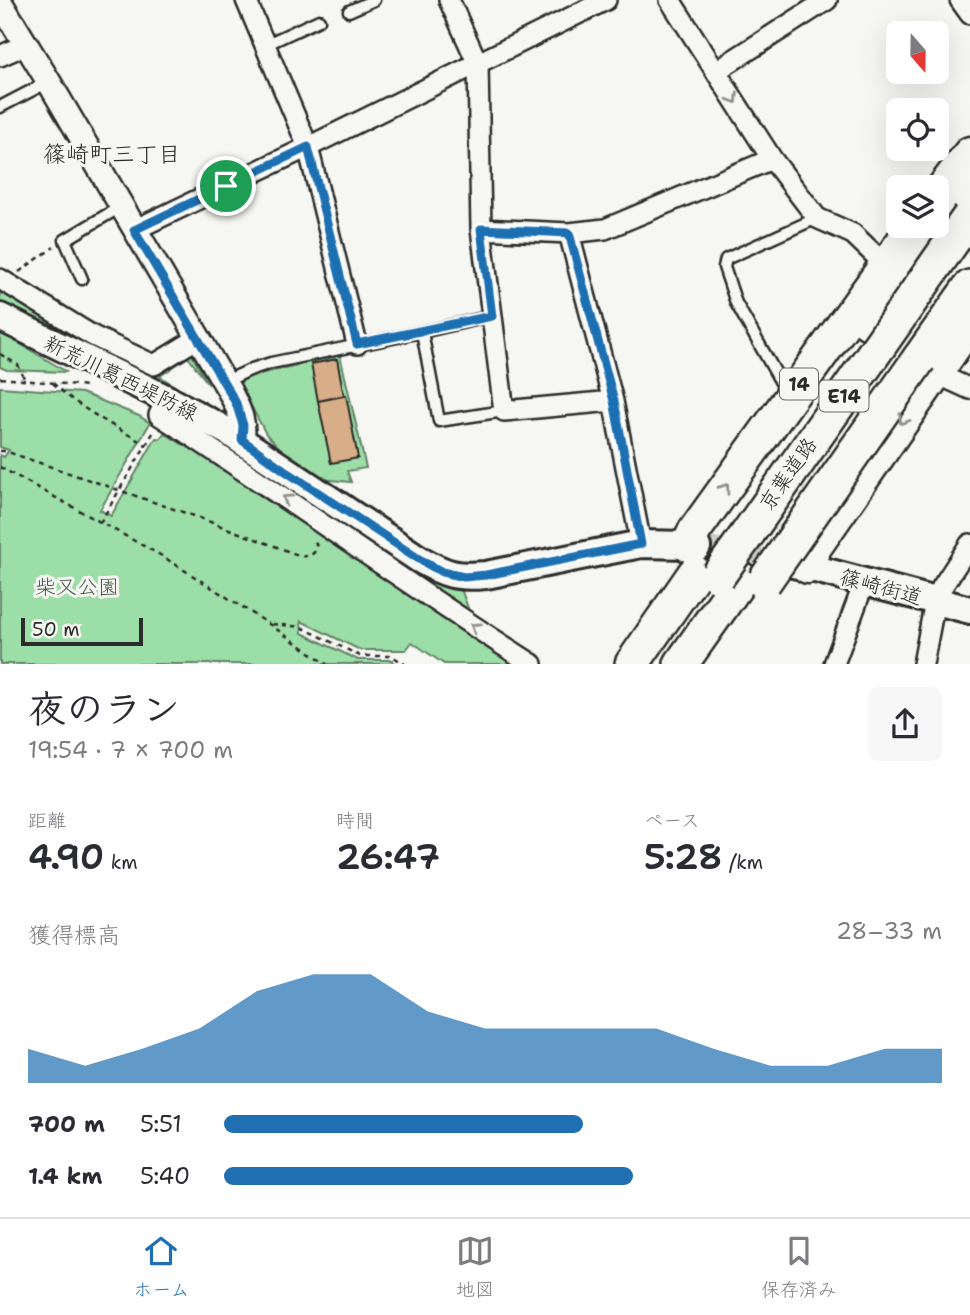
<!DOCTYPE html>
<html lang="ja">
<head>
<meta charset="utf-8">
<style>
  body { margin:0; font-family:"Shantell Sans","Klee One",sans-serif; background:#f7f7f7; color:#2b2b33; height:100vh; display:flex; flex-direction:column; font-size:26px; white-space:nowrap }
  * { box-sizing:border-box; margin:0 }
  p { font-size:23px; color:#7c7c81 }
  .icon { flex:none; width:38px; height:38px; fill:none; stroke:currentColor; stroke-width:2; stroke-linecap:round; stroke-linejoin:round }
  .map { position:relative; height:664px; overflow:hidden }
  .side { display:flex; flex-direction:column; background:#fff; flex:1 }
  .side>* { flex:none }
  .needle { width:46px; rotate:160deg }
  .tools { position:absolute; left:886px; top:21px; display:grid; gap:14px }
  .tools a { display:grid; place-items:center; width:63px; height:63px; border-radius:10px; background:#fff; box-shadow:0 7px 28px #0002; font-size:35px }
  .scale { position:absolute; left:21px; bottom:18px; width:122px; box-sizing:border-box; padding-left:7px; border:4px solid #2b2b2b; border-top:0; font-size:19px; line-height:24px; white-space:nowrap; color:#2b2b2b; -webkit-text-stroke:5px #f6f6f2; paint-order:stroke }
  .pin { position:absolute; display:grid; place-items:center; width:60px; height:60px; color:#fff; margin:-30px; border:4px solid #fff; border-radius:50%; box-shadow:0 2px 7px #0007 }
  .round { display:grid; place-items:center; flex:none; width:74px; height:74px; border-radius:10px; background:#f7f7f7 }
  .head { display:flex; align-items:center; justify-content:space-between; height:119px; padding:0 28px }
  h1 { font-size:38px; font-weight:600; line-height:52px }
  .metrics { display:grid; grid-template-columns:repeat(3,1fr); gap:10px; height:119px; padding:7px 28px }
  .metrics div { display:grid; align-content:center }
  .metrics b { font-size:35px; font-weight:600 }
  .metrics small { font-size:19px; font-weight:400 }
  .metrics p { font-size:19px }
  .chart { height:196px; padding:14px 28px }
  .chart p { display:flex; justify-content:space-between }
  .chart svg { width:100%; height:126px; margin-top:7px; fill:#1f6fb2; opacity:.7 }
  ul { padding:0 28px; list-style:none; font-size:23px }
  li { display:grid; grid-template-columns:112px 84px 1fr; align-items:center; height:52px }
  li i { height:18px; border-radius:9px; background:#1f6fb2 }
  .tabs { display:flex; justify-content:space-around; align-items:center; height:98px; border-top:2px solid #e1e1e2; background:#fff; font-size:19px; color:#7c7c81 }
  .tabs a { display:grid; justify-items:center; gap:4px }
  .tabs .selected { color:#1f6fb2 }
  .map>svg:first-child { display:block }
</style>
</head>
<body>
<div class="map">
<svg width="970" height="664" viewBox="0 0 970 664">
  <rect width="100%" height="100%" fill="#f6f6f2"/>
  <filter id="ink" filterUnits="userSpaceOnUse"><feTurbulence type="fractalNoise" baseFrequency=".0143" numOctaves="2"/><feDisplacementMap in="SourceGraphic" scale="14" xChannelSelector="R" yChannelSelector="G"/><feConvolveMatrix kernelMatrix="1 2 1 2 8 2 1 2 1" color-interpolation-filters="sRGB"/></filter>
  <g filter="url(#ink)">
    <path fill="#9cdea7" stroke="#648469" stroke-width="2" d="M0 285 154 370 189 350 209 385 188 357 160 376 191 397 0 307Z
      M0 332 67 372 7 370 0 367Z
      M340 355 366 468 347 471 351 482 321 479 303 468 280 448 266 434 240 385 243 378Z
      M0 387 82 393 139 416 150 423 100 510 111 516 156 438 160 439 164 433 182 444 186 439 524 664H444L412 642 406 650H360L301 621 302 633 358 660H393L392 664H0V455L4 457 9 450 0 447Z
      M186 425H198L437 581 461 589 468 608 466 612Z"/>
    <path fill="#d7ae88" stroke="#2b2b2b" stroke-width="2" d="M337 359 344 396 318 401 311 364Z
      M346 395 358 458 331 463 318 401Z"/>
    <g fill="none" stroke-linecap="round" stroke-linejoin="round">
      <path stroke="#cdcdca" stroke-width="26" stroke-dasharray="26 13" stroke-linecap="butt" d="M697 547 793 564"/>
      <g stroke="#2b2b2b" stroke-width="15">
        <path id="service" d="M349 11 374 0
          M265 45 319 20
          M0 107 48 82
          M82 279 65 240 120 207
          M422 332 492 316
          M224 382 252 369 271 363 422 332 439 421 504 411
          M788 395 736 303 724 267 726 259 817 218"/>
      </g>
      <g stroke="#2b2b2b" stroke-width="24">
        <path id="minor" d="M246 0 308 147 357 344
          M449 0 478 64 481 229 504 411 613 401
          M670 0 772 159 817 218 853 234 878 258 884 266
          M960 0 970 14
          M0 56 25 45
          M716 71 827 0
          M481 229 569 233 605 229 772 159
          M134 230 308 147 606 0
          M569 233 613 401 641 544
          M0 279 93 336 154 365 198 338
          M935 373 970 389
          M167 399 159 415C285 496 406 584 532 664
          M834 664 864 583
          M923 664 935 601 942 587 970 544"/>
      </g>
      <g stroke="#2b2b2b" stroke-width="28">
        <path id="tertiary" d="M0 2 49 82 229 390C237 406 246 421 242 440"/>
      </g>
      <g stroke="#2b2b2b" stroke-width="32">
        <path id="secondary" d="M0 317 167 399 227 431 419 559C445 574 456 578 486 575L641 544 688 545 697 547
          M793 564 808 567 970 610"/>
      </g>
      <g stroke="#2b2b2b" stroke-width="37">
        <path id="trunk" d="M936 197 970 153
          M688 545 695 530 914 226
          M808 567 815 547 970 324"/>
      </g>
      <g stroke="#2b2b2b" stroke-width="38">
        <path id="motorway" d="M868 322 970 183
          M919 359 970 287
          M632 664 695 573
          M681 664 741 579"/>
      </g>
      <path stroke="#2b2b2b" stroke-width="2.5" stroke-dasharray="5 5" stroke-linecap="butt" d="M19 272 54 247
        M0 354 18 365 25 380
        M0 378 88 386
        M53 383C81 410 113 425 146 445
        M0 451H5L197 517 301 556C309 557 314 555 317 547L315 541
        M0 467 162 556 269 624 327 664
        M100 523 153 433
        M272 624 301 627 360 656H392L405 664"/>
      <use href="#service" stroke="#f6f6f2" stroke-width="10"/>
      <use href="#minor" stroke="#f6f6f2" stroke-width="19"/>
      <use href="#tertiary" stroke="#f6f6f2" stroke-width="23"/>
      <use href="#secondary" stroke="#f6f6f2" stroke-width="26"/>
      <use href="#trunk" stroke="#f6f6f2" stroke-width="32"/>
      <use href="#motorway" stroke="#f6f6f2" stroke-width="33"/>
      <g stroke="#2b2b2b" stroke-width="38" stroke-linecap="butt">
        <path id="motorway-bridge" d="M718 576 970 216
          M764 582 919 359"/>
      </g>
      <use href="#motorway-bridge" stroke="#f6f6f2" stroke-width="33"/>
    </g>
    <defs><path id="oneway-chevron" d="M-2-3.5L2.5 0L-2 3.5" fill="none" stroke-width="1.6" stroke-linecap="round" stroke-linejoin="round" transform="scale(1.75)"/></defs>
    <g stroke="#90908e">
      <use href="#oneway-chevron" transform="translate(734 99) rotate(58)"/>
      <use href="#oneway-chevron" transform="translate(903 420) rotate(124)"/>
      <use href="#oneway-chevron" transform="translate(725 488) rotate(-55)"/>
      <use href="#oneway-chevron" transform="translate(287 499) rotate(-146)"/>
      <use href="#oneway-chevron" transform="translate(475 627) rotate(-146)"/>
    </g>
  </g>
  <g fill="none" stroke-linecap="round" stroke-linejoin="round" filter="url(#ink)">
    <g stroke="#fff" stroke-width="14">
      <path id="route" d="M308 147 357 344 492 316 481 229 569 233 614 401 641 544 486 575 464 577 442 572 419 559 287 472 242 440 243 425 236 403 134 230Z"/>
    </g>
    <use href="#route" stroke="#1f6fb2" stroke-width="9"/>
  </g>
  <g text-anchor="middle" stroke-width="6" stroke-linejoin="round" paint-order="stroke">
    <g fill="#f6f6f2" stroke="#686867" stroke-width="2">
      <rect x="780" y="368.5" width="38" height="31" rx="5"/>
      <rect x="819.5" y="380.5" width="49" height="31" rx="5"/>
    </g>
    <g font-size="19" font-weight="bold" fill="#2b2b2b">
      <text x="799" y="391">14</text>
      <text x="844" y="403">E14</text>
    </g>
    <g font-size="21" fill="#2b2b2b" stroke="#f6f6f2">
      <text transform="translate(121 378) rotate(26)" y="7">新荒川葛西堤防線</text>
      <text transform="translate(788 474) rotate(-55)" y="7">京葉道路</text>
      <text transform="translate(881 587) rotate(15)" y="7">篠崎街道</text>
    </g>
    <g font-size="21" fill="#47584a" stroke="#f6f6f2">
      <text x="77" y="594">柴又公園</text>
    </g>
    <g font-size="23" fill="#2b2b2b" stroke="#f6f6f2">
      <text x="112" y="162">篠崎町三丁目</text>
    </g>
  </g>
</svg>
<div class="tools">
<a><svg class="needle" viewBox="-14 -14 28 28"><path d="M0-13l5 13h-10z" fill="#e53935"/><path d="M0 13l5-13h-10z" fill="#7c7c81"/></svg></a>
<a><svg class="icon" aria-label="locate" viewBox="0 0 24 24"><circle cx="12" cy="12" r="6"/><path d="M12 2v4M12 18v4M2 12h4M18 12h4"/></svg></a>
<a><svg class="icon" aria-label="layers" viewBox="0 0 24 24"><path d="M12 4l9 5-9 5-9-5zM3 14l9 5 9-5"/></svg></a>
</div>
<div class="scale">50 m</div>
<div class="pin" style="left:226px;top:186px;background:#1e9e55"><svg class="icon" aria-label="arrive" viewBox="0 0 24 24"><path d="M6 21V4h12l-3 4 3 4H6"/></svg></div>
</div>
<section class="side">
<div class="head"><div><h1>夜のラン</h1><p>19:54 · 7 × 700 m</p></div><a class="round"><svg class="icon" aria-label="share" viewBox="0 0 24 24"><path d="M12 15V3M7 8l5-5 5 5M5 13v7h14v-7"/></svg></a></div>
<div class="metrics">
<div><p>距離</p><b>4.90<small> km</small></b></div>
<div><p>時間</p><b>26:47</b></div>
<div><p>ペース</p><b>5:28<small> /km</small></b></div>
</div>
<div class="chart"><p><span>獲得標高</span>28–33 m</p>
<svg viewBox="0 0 160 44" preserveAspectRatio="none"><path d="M0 44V32L10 38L20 32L30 25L40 12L50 6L60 6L70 19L80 25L90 25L100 25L110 25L120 32L130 38L140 38L150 32L160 32V44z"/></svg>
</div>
<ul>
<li><b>700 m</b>5:51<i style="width:50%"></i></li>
<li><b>1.4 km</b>5:40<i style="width:57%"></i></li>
</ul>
</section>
<nav class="tabs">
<a class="selected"><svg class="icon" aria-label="home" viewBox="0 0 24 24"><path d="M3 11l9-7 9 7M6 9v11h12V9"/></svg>ホーム</a>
<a><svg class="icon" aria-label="map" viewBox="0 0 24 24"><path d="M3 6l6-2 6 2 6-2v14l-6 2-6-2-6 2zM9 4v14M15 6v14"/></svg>地図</a>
<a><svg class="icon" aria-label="saved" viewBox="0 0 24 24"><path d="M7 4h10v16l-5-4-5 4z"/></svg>保存済み</a>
</nav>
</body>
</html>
